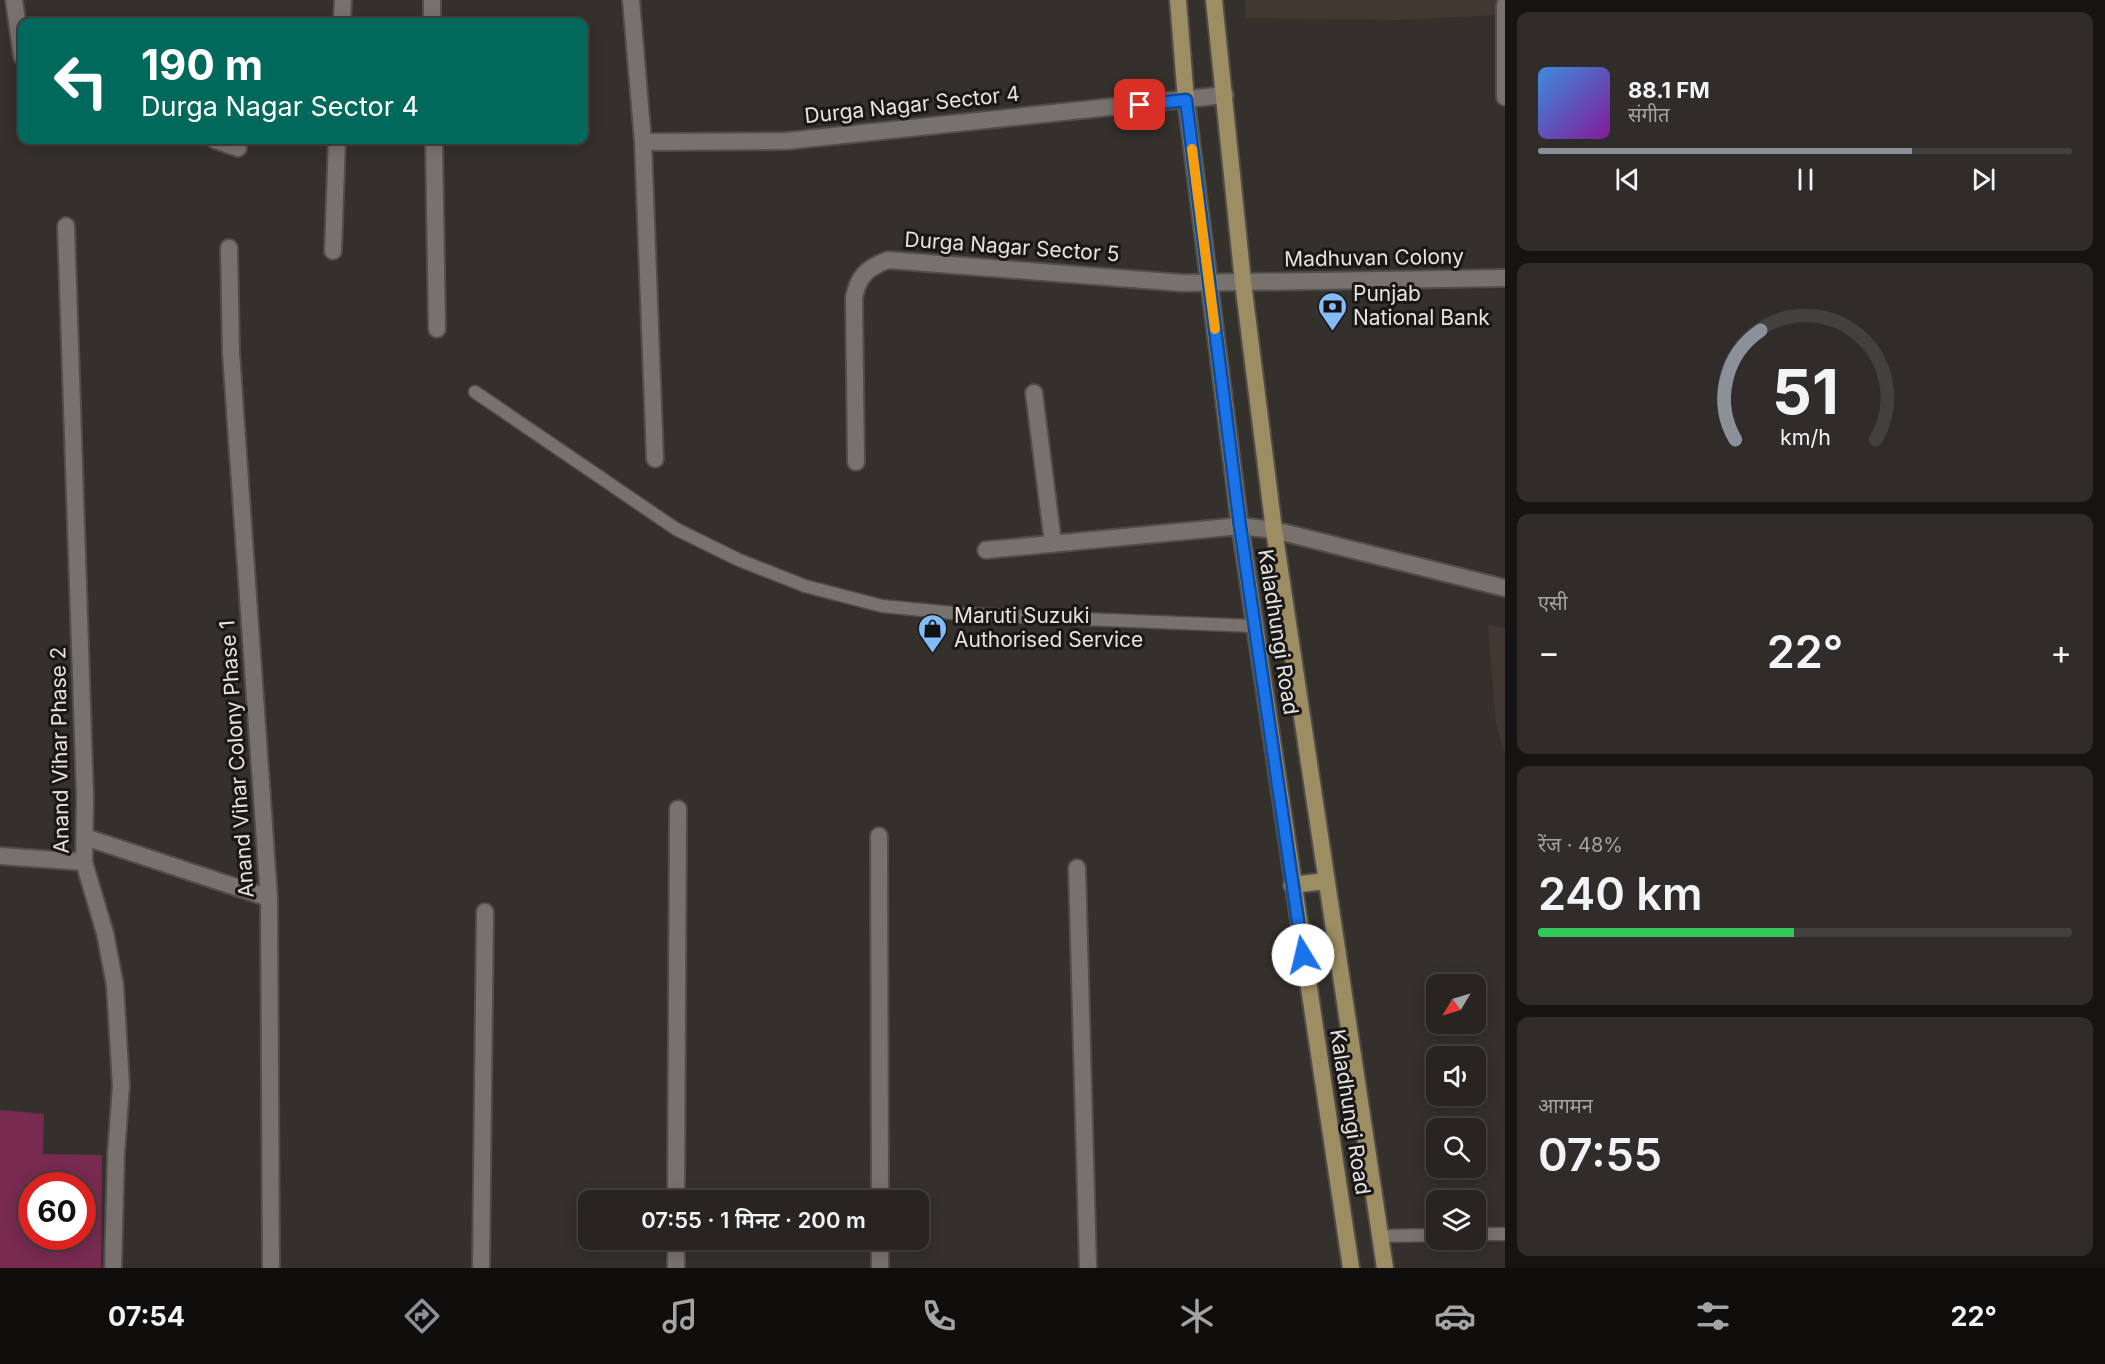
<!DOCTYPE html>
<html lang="hi">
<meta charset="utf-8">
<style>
:root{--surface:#272421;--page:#2f2c2a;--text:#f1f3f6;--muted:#a4a4a5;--line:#43413f;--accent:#8c9099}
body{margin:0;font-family:Inter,"Noto Sans Devanagari",sans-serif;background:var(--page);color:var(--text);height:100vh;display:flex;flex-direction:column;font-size:22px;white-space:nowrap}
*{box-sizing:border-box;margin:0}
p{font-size:20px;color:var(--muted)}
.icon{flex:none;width:33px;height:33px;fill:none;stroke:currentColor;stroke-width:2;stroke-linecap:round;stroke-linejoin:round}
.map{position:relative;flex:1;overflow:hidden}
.drawer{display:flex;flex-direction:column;gap:12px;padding:12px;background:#151412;width:600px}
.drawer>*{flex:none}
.banner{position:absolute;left:18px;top:18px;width:570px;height:126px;border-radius:12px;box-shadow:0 3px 15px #0003,0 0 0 2px var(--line);background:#00695c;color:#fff;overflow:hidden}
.needle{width:39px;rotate:232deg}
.controls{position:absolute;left:1426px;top:974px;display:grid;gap:12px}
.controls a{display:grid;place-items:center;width:60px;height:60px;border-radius:12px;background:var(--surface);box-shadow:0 3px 15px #0003,0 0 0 2px var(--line);font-size:30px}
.speed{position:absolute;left:18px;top:1172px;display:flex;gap:12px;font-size:30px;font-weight:700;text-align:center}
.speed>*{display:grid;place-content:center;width:78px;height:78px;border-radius:50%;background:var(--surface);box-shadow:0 3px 15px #0003,0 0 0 2px var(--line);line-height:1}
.speed .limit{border:9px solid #d22;background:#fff;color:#111}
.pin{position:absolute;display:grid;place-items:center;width:51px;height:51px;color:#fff;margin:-26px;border-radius:12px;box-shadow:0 3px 9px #0006}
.me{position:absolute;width:66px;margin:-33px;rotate:351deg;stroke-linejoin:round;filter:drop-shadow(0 0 4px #0008)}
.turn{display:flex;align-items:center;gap:21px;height:126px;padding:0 24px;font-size:27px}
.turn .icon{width:78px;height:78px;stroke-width:2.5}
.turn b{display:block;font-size:42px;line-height:51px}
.big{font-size:45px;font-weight:600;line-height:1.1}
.drawer .tile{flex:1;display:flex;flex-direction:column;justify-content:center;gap:9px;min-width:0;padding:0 21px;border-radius:12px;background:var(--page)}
.drawer .dial{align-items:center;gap:0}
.dial svg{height:156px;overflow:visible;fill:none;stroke:var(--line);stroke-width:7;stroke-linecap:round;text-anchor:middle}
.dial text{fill:var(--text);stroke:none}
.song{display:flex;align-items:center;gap:18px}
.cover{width:72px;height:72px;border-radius:9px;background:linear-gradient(135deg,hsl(210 70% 55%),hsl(290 70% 35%))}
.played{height:6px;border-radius:3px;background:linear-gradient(90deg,var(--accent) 70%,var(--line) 70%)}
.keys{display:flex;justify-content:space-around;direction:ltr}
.heat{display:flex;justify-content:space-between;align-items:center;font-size:33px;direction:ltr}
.charge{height:9px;border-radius:4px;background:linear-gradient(90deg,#34c759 48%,var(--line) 0)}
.trip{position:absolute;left:578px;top:1190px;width:351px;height:60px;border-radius:12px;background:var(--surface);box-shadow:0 3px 15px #0003,0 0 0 2px var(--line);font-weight:600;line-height:60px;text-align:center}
.dock{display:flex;height:96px;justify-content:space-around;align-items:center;background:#100e0d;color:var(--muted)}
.dock .icon{width:42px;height:42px}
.dock .selected{color:var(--accent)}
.dock b{font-size:27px;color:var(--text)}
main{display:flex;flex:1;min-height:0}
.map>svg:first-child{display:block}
.built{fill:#423831}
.green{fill:#782a51;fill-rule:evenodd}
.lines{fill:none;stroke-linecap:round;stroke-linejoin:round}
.service-casing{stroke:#504d4a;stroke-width:15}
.minor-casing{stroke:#504d4a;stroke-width:20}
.primary-casing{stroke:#504d4a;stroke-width:20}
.service{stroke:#78726e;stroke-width:12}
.minor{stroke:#78726e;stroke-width:16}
.primary{stroke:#9d8d63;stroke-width:16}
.route-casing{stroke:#114b97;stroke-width:15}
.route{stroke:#1a73e8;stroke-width:10}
.slow{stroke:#f59e0b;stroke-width:10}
.labels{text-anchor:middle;stroke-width:6;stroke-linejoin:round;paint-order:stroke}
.street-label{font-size:21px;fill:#e5e2e0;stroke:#1a1817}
.poi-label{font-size:21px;fill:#e5e2e0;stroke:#1a1817;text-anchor:start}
</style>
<main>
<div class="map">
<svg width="1505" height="1268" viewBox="0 0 1505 1268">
<rect width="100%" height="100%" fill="#34302c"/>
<path class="built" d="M1245,0H1498L1499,15L1398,20L1246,18Z
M1488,625L1505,628V755L1496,724Z"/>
<path class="green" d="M0,1110L44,1114L43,1154L102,1155L101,1268H0ZM32,1185H82V1236H32Z"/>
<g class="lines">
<defs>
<path id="service" d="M475,392L676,529L739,560L805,586L882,606L963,614L1254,626
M1476,1234H1505
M1380,1236L1437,1235"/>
<path id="minor" d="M14,0L22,56
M432,0V22
M631,0L643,142L655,459
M1505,5V97
M342,22L343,0
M215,140L238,148
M434,140L437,329
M643,142L786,141L1225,95
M66,226L85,796L84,862L105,933L115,985L121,1086L116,1154L113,1268
M229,248L231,353L269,898L271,1268
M333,251L337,140
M1034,393L1053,543
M856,462L854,298C858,276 867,268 888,260L1183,283L1505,278
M986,550L1240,526L1274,530L1505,588
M879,836L880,1200
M85,837L269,898
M0,856L84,862
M1077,868L1088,1268
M676,1200L678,809
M880,1239V1268
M481,1268L485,912
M676,1268V1239"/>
<path id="primary" d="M1178,0L1186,100L1240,526L1351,1268
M1214,0L1243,282L1274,530L1385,1268
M1292,885L1326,881"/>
</defs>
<use href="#service" class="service-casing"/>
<use href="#minor" class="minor-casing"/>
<use href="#primary" class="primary-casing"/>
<use href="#service" class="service"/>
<use href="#minor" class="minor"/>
<use href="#primary" class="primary"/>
</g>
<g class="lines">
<defs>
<path id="route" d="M1140,105L1186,100L1240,526L1303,955"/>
</defs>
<use href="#route" class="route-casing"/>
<use href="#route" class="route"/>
<path class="slow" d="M1192,149L1215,329"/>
</g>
<defs>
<symbol id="bank-pin" viewBox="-11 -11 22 30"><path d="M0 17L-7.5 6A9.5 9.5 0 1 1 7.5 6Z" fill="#84bcfb" stroke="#1a1817"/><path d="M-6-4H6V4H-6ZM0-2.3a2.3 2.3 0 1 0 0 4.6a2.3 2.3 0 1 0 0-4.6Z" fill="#111"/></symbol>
<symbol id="shop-pin" viewBox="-11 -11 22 30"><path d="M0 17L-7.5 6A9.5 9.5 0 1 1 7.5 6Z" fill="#84bcfb" stroke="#1a1817"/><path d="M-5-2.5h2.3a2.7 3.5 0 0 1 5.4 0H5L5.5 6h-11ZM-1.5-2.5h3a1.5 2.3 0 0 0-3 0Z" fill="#111"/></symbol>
</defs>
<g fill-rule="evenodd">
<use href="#bank-pin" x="1316" y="290" width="33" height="45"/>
<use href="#shop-pin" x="916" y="612" width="33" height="45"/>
</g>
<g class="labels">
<g class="street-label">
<text transform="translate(912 105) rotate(-6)" y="7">Durga Nagar Sector 4</text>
<text transform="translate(1012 247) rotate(4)" y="7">Durga Nagar Sector 5</text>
<text transform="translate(1374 258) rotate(-1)" y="7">Madhuvan Colony</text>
<text transform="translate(1278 632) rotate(81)" y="7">Kaladhungi Road</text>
<text transform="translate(60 750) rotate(-91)" y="7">Anand Vihar Phase 2</text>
<text transform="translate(237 759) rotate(-94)" y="7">Anand Vihar Colony Phase 1</text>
<text transform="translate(1350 1112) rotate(81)" y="7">Kaladhungi Road</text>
</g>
<g class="poi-label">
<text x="1353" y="301">Punjab<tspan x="1353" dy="24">National Bank</tspan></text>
<text x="954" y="623">Maruti Suzuki<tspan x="954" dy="24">Authorised Service</tspan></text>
</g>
</g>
</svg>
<div class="controls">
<a><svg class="needle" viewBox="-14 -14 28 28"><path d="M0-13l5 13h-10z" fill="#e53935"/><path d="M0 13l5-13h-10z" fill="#a4a4a5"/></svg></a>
<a><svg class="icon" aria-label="sound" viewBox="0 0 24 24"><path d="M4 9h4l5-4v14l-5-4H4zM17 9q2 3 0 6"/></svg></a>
<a><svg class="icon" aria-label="search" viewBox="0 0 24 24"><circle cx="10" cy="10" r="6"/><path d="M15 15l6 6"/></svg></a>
<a><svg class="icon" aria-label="layers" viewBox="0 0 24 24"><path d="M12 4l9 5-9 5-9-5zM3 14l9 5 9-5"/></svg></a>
</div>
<div class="speed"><div class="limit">60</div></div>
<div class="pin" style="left:1140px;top:105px;background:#d93025"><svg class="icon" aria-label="arrive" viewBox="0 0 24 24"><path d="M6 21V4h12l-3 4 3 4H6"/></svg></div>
<svg class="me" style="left:1303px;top:955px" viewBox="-20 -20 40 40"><circle r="19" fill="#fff"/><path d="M0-13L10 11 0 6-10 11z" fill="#1a73e8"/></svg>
<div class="trip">07:55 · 1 मिनट · 200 m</div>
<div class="banner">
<div class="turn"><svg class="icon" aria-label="left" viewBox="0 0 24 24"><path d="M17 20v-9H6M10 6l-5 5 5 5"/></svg><div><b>190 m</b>Durga Nagar Sector 4</div></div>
</div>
</div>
<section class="drawer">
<div class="tile">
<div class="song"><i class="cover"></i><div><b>88.1 FM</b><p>संगीत</p></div></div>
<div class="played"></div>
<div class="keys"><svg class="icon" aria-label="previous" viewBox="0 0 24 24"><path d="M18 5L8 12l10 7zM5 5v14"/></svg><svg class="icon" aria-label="pause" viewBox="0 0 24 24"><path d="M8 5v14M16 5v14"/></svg><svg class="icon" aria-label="next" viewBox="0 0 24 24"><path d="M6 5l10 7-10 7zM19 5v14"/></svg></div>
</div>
<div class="tile dial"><svg viewBox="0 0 100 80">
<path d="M14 69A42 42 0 1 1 86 69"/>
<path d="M14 69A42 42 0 0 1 27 13" stroke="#8c9099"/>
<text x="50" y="56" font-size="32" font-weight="700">51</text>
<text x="50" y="72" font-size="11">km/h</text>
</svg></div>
<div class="tile"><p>एसी</p>
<div class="heat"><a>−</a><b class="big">22°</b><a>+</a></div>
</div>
<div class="tile"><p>रेंज · 48%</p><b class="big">240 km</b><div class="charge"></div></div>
<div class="tile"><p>आगमन</p><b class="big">07:55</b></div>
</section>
</main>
<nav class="dock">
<b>07:54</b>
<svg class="icon selected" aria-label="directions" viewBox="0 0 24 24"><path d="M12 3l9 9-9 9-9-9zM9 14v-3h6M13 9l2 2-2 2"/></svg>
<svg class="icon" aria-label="music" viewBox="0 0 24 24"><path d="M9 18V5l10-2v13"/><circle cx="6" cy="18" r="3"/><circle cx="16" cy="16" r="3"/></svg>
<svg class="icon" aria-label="phone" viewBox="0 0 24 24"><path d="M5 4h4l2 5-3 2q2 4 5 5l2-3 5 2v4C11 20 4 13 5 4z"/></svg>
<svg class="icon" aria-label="climate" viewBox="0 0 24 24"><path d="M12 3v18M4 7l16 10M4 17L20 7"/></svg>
<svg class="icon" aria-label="car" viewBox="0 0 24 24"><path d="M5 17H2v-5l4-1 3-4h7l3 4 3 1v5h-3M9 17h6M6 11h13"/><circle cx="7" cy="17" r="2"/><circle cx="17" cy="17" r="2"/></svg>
<svg class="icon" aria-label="filters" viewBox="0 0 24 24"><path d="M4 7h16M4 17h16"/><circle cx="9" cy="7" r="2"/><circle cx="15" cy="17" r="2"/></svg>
<b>22°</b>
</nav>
